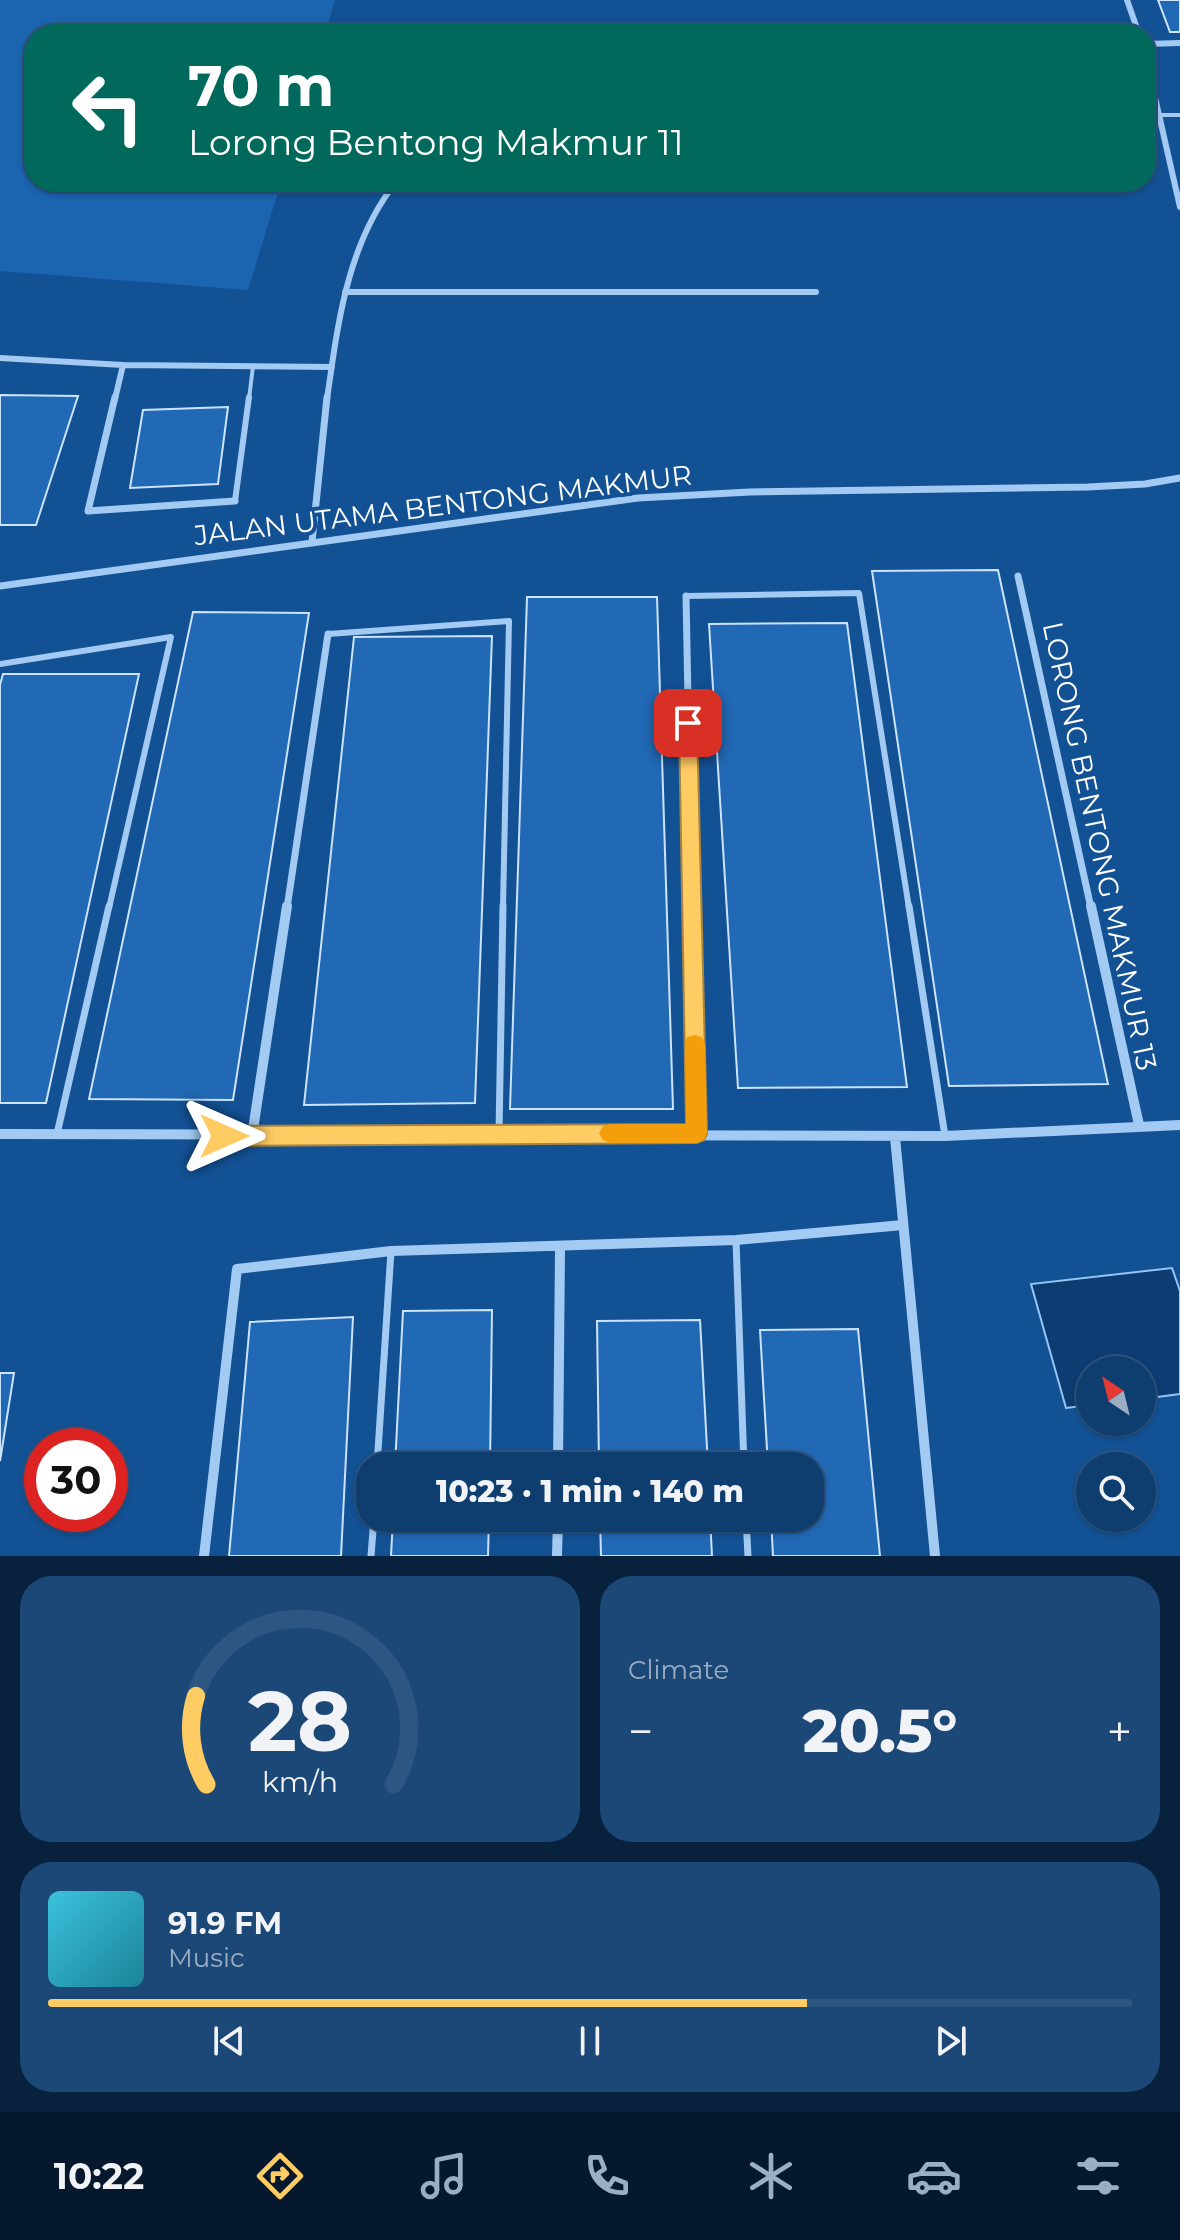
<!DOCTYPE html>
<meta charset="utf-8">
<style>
:root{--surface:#0e3d70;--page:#1c4878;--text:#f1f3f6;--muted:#9baec3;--line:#2e5683;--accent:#ffcc64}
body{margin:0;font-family:Montserrat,sans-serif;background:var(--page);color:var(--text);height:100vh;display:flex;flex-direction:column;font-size:30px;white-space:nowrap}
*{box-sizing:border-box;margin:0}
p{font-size:26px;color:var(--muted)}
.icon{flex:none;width:44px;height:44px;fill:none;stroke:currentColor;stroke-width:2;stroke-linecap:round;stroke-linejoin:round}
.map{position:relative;height:1556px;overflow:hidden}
.details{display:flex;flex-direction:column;gap:20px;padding:20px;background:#08223e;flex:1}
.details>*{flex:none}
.hud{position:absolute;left:24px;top:24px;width:1132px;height:168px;border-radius:32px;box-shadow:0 2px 6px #0004,0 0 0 2px var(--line);background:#00695c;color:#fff;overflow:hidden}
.needle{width:52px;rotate:325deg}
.controls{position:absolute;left:1076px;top:1356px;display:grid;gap:16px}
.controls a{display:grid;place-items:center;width:80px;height:80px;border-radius:50%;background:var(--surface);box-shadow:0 2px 6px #0004,0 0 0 2px var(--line);font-size:40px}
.speed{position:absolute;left:24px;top:1428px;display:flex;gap:16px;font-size:40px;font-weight:700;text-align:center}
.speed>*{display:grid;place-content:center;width:104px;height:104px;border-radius:50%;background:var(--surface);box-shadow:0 2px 6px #0004,0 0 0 2px var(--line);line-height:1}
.speed .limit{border:12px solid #d22;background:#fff;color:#111}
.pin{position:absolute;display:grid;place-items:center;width:68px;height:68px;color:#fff;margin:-34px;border-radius:16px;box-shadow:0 4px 12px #0006}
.me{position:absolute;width:88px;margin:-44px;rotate:90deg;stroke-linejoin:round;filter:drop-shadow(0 0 6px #0008)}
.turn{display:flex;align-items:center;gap:28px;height:168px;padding:0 32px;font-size:36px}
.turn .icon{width:104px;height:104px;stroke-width:2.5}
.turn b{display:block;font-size:56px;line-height:68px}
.big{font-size:60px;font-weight:800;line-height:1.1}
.details .tile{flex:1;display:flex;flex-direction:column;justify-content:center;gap:12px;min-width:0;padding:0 28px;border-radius:32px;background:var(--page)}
.details .dial{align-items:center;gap:0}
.dial svg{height:208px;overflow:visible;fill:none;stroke:var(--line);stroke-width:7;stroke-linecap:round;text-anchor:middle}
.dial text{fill:var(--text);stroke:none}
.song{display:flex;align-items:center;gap:24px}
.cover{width:96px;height:96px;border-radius:12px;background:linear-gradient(135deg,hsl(190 70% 55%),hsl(190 70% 35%))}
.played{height:8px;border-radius:4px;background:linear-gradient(90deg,var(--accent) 70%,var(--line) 70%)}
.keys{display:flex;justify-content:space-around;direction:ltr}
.heat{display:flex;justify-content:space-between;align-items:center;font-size:44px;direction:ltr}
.details .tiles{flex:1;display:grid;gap:20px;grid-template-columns:1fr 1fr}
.tile:last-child{grid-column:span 2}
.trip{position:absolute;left:356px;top:1452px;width:468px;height:80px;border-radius:32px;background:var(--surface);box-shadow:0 2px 6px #0004,0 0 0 2px var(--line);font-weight:800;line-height:80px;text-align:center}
.menu{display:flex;height:128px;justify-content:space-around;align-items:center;background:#06182d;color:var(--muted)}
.menu .icon{width:56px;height:56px}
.menu .on{color:var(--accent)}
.menu b{font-size:36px;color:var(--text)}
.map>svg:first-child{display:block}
.green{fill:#1b64af}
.water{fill:#0c3c71;stroke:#95c6f5;stroke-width:2}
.building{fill:#2169b4;stroke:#cbe3fd;stroke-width:2}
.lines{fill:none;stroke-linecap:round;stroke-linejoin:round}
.lane-far2{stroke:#a3caf2;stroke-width:4}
.lane-far1{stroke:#a3caf2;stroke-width:6}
.lane{stroke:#a3caf2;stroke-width:7}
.street-far2{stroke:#a3caf2;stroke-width:6}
.street-far1{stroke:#a3caf2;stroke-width:7}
.street{stroke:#a3caf2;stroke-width:10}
.route{fill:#ffcc64;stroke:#a68541;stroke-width:2}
.slow{fill:#f59e0b}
.labels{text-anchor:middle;stroke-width:8;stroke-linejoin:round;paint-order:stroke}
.street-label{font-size:28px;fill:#fff;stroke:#135195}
</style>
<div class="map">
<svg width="1180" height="1556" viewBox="0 0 1180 1556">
<rect width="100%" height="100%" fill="#135195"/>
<path class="green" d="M0,0H335L325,34H34V182H281L248,290L0,271Z"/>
<path class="water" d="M1172,1268L1180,1291V1394L1142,1399V1370H1090V1405L1066,1408L1031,1284Z"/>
<path class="building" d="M1158,0H1180V32H1170Z
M0,395L78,396L36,525H0Z
M228,407L218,484L130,488L143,410Z
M998,570L1108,1084L949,1086L872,571Z
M527,597H657L673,1109H510Z
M193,612L309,613L233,1100L89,1099Z
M847,623L907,1087L738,1088L709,624Z
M492,636L475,1103L304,1105L354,637Z
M3,674H139L46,1103H0V685Z
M492,1310L490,1466H395L403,1311Z
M353,1317L341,1556H229L250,1322Z
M700,1320L708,1466H599L597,1321Z
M858,1329L880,1556H773L771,1518H810V1466H768L760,1330Z
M0,1373H14L0,1461Z
M393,1518H489L488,1556H391Z
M600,1518H710L712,1556H601Z"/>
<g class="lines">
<path class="lane-far2" d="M1159,115H1180
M249,399L253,366"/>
<path class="lane-far1" d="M235,501L249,397
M686,596L859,593L909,908
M328,634L509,621L503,908
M0,664L171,637L109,908"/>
<path class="lane" d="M909,906L945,1136
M499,1133L503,906
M57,1134L109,906
M736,1240L744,1466
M377,1466L391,1251
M746,1518L748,1556
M371,1556L374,1518"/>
<path class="street-far2" d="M1127,0L1139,34
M1146,44L1180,43
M1146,58L1180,207
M345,292H816
M0,358L123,365L332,367
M115,399L123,365
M327,399C338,323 347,244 396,182"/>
<path class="street-far1" d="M115,397L88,511L235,501
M312,542L327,397
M1018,576L1091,908
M0,586L638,498L750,492L1088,487L1145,484L1180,478
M686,596L692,908
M287,908L328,634"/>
<path class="street" d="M692,906L697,1134
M1091,906L1139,1125
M0,1134L945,1136L1180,1125
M252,1136L287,906
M895,1137L935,1556
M558,1466L560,1248
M204,1556L237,1269L391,1251L736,1240L903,1225
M557,1556L558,1518"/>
</g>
<path class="route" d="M688,716L697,723L707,1134L704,1140L697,1143L224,1146L217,1143L214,1136L217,1129L224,1126L686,1124L679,723Z"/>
<path class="slow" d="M695,1035L702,1037L705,1044L707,1134L704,1140L697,1143H610L603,1140L599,1133L603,1126L610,1124H686L685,1044L687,1037Z"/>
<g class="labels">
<g class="street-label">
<text transform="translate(443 505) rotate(-7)" y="10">JALAN UTAMA BENTONG MAKMUR</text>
<text transform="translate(1100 846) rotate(78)" y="10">LORONG BENTONG MAKMUR 13</text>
</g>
</g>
</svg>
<div class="controls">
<a><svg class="needle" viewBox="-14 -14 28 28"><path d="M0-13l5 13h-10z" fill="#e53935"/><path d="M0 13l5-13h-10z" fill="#9baec3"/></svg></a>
<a><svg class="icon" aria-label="search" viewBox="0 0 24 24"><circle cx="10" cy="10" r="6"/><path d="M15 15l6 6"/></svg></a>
</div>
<div class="speed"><div class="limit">30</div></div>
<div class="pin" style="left:688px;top:723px;background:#d93025"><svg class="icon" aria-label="arrive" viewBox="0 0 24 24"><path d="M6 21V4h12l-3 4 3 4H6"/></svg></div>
<svg class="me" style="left:224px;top:1136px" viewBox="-20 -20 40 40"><path d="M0-17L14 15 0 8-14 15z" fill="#ffcc64" stroke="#fff" stroke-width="4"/></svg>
<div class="trip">10:23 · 1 min · 140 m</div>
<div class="hud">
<div class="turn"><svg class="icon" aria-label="left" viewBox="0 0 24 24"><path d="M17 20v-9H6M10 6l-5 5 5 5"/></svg><div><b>70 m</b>Lorong Bentong Makmur 11</div></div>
</div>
</div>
<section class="details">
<div class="tiles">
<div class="tile dial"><svg viewBox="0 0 100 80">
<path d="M14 69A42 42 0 1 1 86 69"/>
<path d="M14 69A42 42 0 0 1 10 35" stroke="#ffcc64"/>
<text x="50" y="56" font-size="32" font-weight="700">28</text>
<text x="50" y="72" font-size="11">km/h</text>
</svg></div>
<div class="tile"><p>Climate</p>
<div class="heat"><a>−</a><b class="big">20.5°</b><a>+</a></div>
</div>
<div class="tile">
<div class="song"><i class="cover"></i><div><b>91.9 FM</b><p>Music</p></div></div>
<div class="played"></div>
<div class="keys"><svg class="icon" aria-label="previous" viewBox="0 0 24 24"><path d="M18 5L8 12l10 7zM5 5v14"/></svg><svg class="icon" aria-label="pause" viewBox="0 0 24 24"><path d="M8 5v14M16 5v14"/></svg><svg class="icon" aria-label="next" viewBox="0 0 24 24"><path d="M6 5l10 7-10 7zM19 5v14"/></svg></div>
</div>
</div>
</section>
<nav class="menu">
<b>10:22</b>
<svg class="icon on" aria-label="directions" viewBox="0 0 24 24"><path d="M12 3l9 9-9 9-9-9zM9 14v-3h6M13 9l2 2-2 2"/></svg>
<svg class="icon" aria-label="music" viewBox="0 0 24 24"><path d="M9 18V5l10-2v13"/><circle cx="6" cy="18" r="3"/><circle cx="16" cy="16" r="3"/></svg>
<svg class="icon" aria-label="phone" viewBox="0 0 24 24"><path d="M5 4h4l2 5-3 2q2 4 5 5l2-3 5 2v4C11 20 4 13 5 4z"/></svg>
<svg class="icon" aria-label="climate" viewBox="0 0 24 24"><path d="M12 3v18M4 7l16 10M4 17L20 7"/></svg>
<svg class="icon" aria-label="car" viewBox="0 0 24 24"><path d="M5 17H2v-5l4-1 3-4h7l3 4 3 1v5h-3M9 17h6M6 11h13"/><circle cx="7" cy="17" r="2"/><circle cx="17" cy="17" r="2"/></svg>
<svg class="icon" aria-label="filters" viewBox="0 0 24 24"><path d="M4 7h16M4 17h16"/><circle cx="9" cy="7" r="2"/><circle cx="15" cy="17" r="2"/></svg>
</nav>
